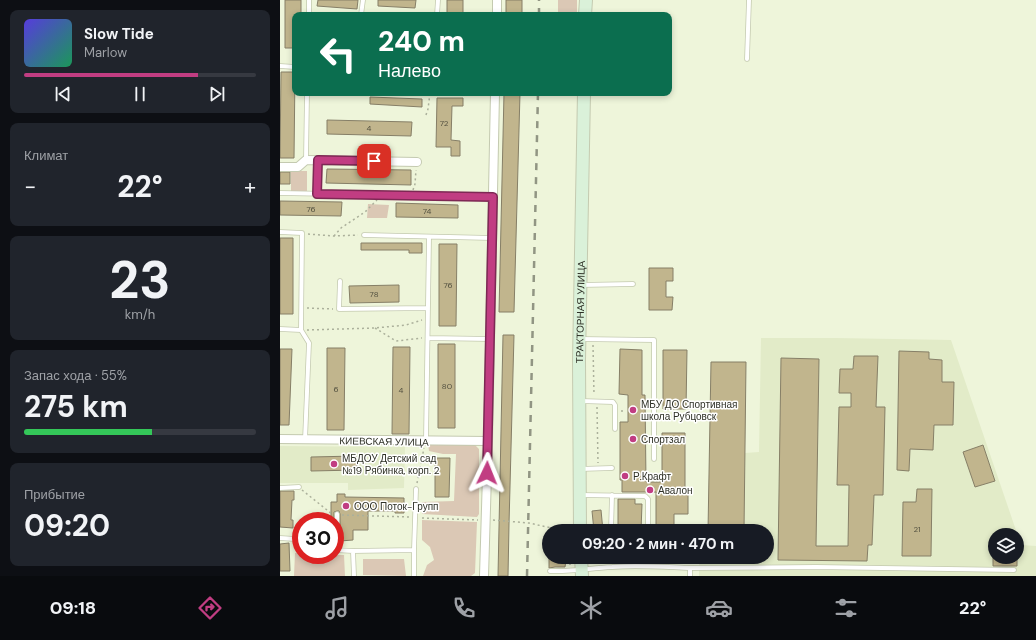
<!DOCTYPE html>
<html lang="ru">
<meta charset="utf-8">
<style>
:root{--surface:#171b24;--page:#20242c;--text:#f1f3f6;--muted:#9ea1a6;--line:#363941;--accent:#c13d82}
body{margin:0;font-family:"DM Sans",sans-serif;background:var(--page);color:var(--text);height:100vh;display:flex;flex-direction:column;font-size:15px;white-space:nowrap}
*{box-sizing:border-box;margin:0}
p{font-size:13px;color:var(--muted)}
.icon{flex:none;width:22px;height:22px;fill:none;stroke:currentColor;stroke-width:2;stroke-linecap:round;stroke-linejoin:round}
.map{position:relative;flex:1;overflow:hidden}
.drawer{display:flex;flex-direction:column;gap:10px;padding:10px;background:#0d0f14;width:280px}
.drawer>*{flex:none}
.guide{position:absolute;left:12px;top:12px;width:380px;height:84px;border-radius:8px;box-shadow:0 2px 6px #0003;background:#0b6e4f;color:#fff;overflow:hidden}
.tools{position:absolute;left:708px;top:528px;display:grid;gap:8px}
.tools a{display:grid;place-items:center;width:36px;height:36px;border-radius:50%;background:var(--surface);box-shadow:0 2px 6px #0003;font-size:20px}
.speed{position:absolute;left:12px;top:512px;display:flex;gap:8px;font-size:20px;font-weight:700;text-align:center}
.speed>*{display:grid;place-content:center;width:52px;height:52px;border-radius:50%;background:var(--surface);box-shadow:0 2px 6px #0003;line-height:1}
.speed .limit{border:6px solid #d22;background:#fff;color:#111}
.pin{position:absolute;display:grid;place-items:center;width:34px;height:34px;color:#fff;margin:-17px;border-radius:8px;box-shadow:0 2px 6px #0006}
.me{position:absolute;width:44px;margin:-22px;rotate:2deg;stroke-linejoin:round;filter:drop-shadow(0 0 3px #0008)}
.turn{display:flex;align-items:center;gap:14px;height:84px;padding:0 20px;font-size:18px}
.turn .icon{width:52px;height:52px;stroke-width:2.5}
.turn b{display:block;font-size:28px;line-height:34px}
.big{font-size:30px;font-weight:700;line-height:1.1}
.drawer .card{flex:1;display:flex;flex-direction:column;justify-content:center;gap:6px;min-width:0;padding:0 14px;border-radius:8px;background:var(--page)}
.drawer .dial{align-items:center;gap:0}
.dial b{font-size:52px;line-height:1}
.song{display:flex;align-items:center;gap:12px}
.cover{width:48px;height:48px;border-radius:6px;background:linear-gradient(135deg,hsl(250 70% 55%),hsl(150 70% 35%))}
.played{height:4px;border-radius:2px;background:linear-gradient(90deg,var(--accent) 75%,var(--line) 75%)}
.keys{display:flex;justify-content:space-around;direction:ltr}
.heat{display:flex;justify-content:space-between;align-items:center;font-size:22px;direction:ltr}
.charge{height:6px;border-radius:3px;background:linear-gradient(90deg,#34c759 55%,var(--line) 0)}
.trip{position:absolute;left:262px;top:524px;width:232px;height:40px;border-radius:20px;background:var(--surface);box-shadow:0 2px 6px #0003;font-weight:700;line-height:40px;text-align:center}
.dock{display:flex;height:64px;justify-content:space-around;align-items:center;background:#090b0e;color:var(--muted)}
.dock .icon{width:28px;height:28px}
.dock .active{color:var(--accent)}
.dock b{font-size:18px;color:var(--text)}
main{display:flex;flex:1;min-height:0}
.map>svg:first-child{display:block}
.built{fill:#e2ebc8;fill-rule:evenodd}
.green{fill:#dbc8b5}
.building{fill:#c1b58d;stroke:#867f67}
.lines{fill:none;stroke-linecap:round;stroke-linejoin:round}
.lane-casing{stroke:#c4cab0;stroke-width:5.5}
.street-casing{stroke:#c4cab0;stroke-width:10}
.secondary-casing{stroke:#c4cab0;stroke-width:14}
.path{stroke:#abb09b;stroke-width:1.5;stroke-dasharray:2 3;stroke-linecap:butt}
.lane{stroke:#fff;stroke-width:4}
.street{stroke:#fff;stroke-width:8}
.secondary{stroke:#daf1d9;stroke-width:12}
.rail{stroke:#919583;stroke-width:2.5;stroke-dasharray:7 7;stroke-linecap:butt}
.route-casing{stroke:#7d2854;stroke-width:10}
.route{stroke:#c13d82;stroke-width:7}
.poi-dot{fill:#c13d82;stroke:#fff;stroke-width:1.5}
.labels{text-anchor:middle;stroke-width:3;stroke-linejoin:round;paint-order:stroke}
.number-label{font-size:8px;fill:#535140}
.street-label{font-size:10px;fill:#2e3026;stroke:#fff}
.poi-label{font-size:10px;fill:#2e3026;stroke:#fff;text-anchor:start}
</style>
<main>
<section class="drawer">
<div class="card">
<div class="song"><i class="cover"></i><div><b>Slow Tide</b><p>Marlow</p></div></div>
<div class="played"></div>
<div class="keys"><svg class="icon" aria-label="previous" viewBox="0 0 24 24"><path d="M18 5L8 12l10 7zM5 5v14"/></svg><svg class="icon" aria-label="pause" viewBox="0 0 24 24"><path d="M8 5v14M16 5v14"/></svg><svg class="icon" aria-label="next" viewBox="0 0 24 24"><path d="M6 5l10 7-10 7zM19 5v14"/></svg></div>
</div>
<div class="card"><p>Климат</p>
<div class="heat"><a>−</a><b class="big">22°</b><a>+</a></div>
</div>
<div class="card dial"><b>23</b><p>km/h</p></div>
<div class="card"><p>Запас хода · 55%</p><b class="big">275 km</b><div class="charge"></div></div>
<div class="card"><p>Прибытие</p><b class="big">09:20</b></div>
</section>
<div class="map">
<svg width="756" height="576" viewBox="0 0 756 576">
<rect width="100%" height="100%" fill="#eef5da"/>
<path class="built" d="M481,338H556L671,340L741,545L756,546V576H419V563L463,561V557H487V531H463L465,453L479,452ZM715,535H737V557H715Z
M0,446L125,447L124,488L68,490V483H0Z"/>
<path class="green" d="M278,0H297V15H278Z
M11,171H27V191H11Z
M88,204L109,205L107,218H87Z
M148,444H194L199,449V514L197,517L142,514V502L174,501L176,454H163L149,451Z
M142,520L197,522L195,573L191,576H143L147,565L154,560L150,547L142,540Z
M15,553H21V555H64L65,576H14Z
M83,559H124L126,576L83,575Z"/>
<path class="building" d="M5,0H21V15H15V48H5Z
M38,0H78L77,9L37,6Z
M98,0H136L135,8L98,6Z
M167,0H183V15H167Z
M226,0H242V15H226Z
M1,72H15L14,158H0Z
M224,93H240L234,312H219Z
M90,97L142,99V107L90,104Z
M157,98H183V106H172L171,140L180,141V156H171V147H156Z
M47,120L132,122L131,136L47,134Z
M47,169L131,170V185L46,183Z
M0,172H10V184H0Z
M0,201L62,202L61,216L0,215Z
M116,203L178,205V218L116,217Z
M0,238H13V314H0Z
M81,243H142V253H129V250H81Z
M159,244H177L176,326H159Z
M369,268H393V281H386V297H393L392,310H369Z
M119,285V302L70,303L69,286Z
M223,335H234L229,524L228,576H218Z
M158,344H175V428H158Z
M113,347H130L129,434H112Z
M47,348H65L64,430H47Z
M0,349H12L9,425H0Z
M340,349L362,350V395H365L366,482H382V433H405V491H408V514H394V531H376V492H342V480H340V422H348V395L339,394Z
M383,350H407L406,409H383Z
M619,351L649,352V359L662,360V382H674L673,425H654L653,450L630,449L629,471L617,470Z
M574,356H598L596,407H605L603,495H594L592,545H588L587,561L498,560L501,358L539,359L536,546H568L569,485H557L559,407H571V393H559L560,369H573Z
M431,362H466L464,531H428Z
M703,445L715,481L695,487L683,452Z
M76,456L77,470L31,471V457Z
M155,458H170L169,497H155Z
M637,489H652L651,556H622L623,502H636Z
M0,491H14V500H12L11,520H13V528L0,527Z
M57,494H65V497L124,498V513H115V511H88V530H73V540L60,541V514L59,511H57L54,512V521H51V502H57Z
M338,499H355V504H362L361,531H338Z
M321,510L323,531H314L312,511Z
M9,543L10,571H0V544Z
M713,557H737V566H713Z
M269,559L286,560L285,567H275L269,568Z"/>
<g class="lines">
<defs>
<path id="lane" d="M29,15V0
M81,15L83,0
M157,15L158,0
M467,59L469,0
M0,66L15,67
M26,160L27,93
M0,193L213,197
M37,194L38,161
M0,232L22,233L21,330L29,343L25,440
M84,235L212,238
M60,281L59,309L148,308
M301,285L353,284
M0,329L21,330
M148,338L210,339
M300,339L374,340V459
M301,401L333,402L335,405V429
M146,440L149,237
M300,469L332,468
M0,488L19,487
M300,495L365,496L368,499V524
M57,514V550
M331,531L332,495
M0,538L15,539L21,542
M55,550L73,551L134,550V576
M134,550L136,489
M73,551L74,576
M410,568L536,567L734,570
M270,571C291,572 311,568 332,567C358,565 384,567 410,568V576"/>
<path id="street" d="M217,15V0
M0,167H18L26,160L137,162
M0,439L208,441
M204,576L208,441L215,93"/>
<g id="secondary">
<path d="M305,15L306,0"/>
<path id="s1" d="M300,531L299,360L304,93"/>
<path d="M301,557L302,576"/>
</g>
</defs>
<use href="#lane" class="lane-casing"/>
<use href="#street" class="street-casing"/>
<use href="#secondary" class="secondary-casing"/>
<path class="path" d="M146,115L148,109L150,93
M133,190L135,184L136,170
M28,234L54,236L78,235
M54,236L61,228L85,212L97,200
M27,308L53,309
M95,328L116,341L142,338
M27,330L95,328L126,325L142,320
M313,345L314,395
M317,407L318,463
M341,411H346
M137,483L144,448
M22,490L52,514
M62,515L130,517
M142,518L198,520
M213,520L249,523L276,529L291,531
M290,565V557"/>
<use href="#lane" class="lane"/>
<use href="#street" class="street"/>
<use href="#secondary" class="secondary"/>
<path class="rail" d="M259,15V0
M247,576L258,93"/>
</g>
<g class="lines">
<defs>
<path id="route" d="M94,161L38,160L37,194L213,197L207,473"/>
</defs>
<use href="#route" class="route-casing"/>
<use href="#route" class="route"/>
</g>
<g class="poi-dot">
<circle cx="353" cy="410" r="4"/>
<circle cx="353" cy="439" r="4"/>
<circle cx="54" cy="464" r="4"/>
<circle cx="345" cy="476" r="4"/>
<circle cx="370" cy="490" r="4"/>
<circle cx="66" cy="506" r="4"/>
</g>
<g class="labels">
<g class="number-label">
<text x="164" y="126">72</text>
<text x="89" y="131">4</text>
<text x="31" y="212">76</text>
<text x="147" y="214">74</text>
<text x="168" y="288">76</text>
<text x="94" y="297">78</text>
<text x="167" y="389">80</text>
<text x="56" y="392">6</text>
<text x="121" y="393">4</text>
<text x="637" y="532">21</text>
</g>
<g class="street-label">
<text dy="4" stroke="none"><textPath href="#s1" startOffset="219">ТРАКТОРНАЯ УЛИЦА</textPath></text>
<text transform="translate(104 441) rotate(1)" y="4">КИЕВСКАЯ УЛИЦА</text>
</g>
<g class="poi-label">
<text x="361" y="408">МБУ ДО Спортивная<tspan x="361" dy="12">школа Рубцовск</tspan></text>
<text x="361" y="443">Спортзал</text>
<text x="62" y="462">МБДОУ Детский сад<tspan x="62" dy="12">№19 Рябинка, корп. 2</tspan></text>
<text x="353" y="480">Р.Крафт</text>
<text x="378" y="494">Авалон</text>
<text x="74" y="510">ООО Поток-Групп</text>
</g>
</g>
</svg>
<div class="tools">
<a><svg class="icon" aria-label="layers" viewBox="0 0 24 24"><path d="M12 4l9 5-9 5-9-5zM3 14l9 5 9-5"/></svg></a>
</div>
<div class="speed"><div class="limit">30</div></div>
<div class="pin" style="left:94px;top:161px;background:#d93025"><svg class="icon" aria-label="arrive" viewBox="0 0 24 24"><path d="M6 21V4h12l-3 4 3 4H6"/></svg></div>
<svg class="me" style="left:207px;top:473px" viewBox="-20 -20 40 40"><path d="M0-17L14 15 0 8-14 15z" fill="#c13d82" stroke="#fff" stroke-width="4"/></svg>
<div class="trip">09:20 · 2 мин · 470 m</div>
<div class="guide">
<div class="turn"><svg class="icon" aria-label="left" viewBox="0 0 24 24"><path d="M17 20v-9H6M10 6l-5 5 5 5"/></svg><div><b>240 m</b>Налево</div></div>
</div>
</div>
</main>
<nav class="dock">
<b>09:18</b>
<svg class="icon active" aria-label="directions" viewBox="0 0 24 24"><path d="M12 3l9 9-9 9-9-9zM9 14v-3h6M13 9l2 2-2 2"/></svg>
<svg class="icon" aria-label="music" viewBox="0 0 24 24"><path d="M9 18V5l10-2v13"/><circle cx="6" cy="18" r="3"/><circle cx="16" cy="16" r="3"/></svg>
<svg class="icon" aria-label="phone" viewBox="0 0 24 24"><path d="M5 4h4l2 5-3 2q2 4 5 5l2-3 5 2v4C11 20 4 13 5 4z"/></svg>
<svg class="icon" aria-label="climate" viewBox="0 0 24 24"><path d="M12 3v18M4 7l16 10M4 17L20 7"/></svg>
<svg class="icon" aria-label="car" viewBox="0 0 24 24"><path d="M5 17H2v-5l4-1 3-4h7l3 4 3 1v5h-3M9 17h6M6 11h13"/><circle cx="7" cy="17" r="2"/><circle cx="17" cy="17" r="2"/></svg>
<svg class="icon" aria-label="filters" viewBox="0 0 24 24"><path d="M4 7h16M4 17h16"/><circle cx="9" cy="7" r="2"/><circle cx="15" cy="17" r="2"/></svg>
<b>22°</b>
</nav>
